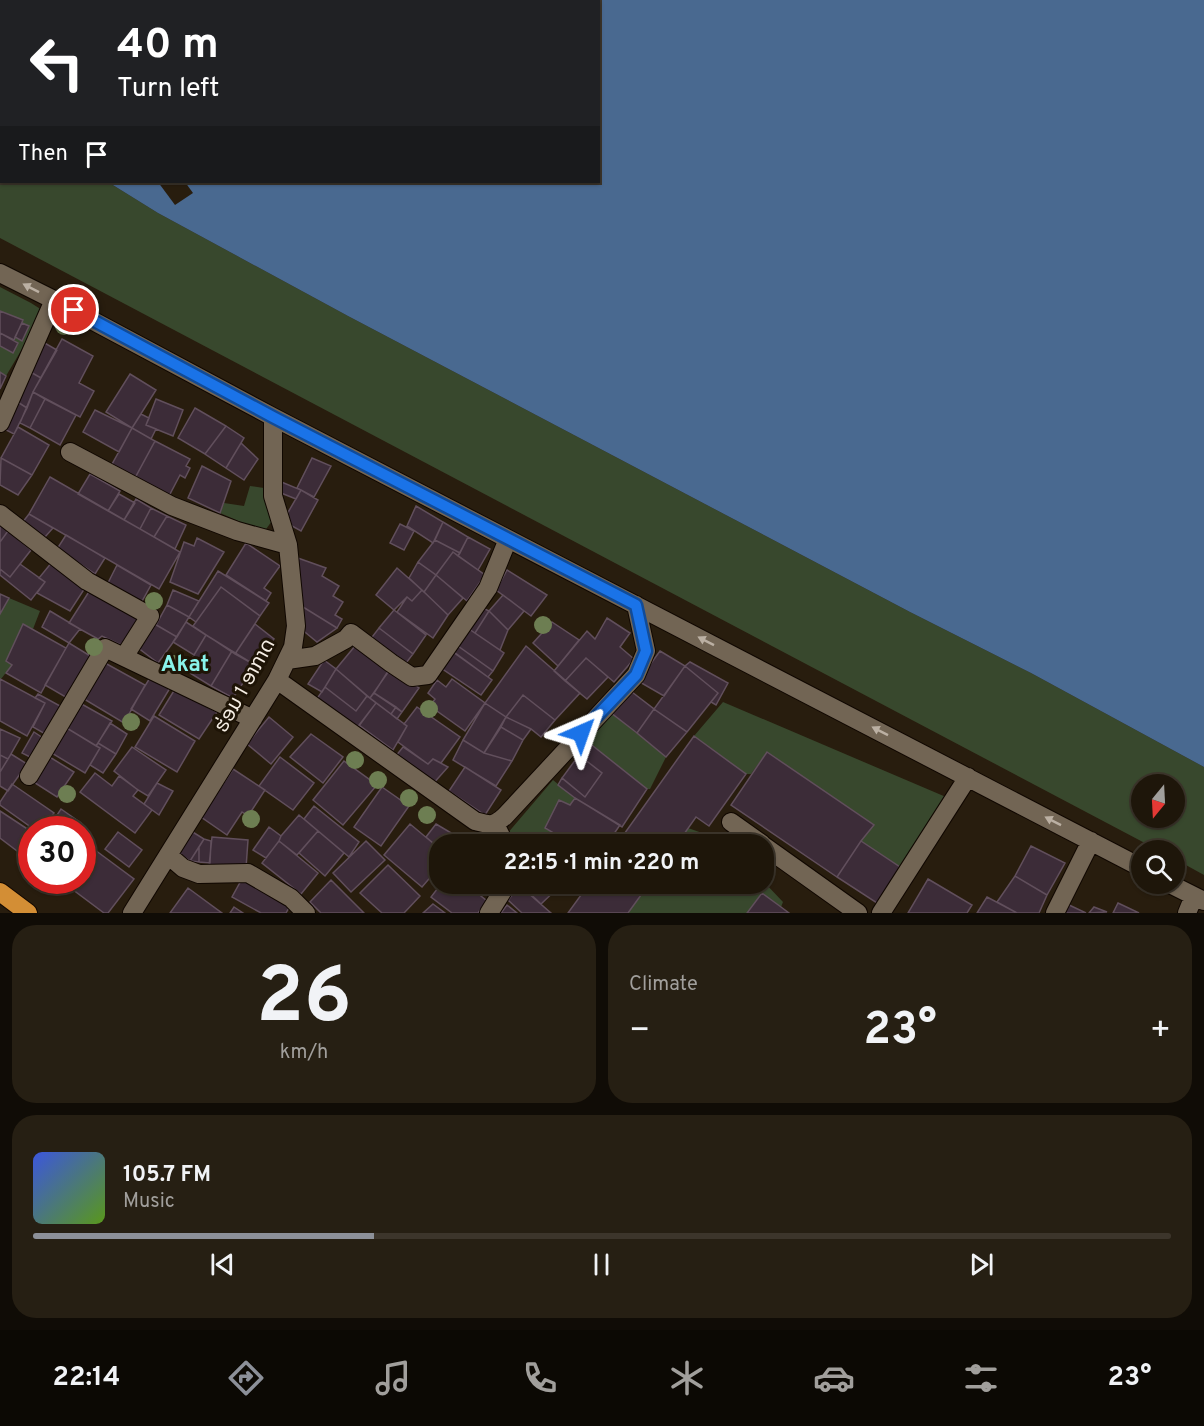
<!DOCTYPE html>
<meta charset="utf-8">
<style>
:root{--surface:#1e160a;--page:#261f13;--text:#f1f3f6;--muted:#a19f9c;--line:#3c352b;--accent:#8c9099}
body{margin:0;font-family:Overpass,"Noto Sans Lao",sans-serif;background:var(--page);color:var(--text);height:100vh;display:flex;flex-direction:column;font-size:22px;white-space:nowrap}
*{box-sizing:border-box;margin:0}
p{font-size:20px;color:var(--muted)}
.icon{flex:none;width:33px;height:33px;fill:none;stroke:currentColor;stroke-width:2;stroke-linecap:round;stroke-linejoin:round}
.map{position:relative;height:913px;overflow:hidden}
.drawer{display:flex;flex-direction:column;gap:12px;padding:12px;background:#100c06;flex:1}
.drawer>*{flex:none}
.top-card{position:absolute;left:0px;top:0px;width:600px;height:183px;box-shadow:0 2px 4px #0004,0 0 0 2px var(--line);background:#202124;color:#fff;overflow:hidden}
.needle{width:39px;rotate:198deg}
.tools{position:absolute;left:1131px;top:774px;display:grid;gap:12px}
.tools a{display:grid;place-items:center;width:54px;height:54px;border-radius:50%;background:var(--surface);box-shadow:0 2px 4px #0004,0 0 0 2px var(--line);font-size:30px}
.speed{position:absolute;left:18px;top:816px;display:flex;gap:12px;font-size:30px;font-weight:700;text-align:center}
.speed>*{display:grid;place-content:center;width:78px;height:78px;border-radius:50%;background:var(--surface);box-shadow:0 2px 4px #0004,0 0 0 2px var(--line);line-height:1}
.speed .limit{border:9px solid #d22;background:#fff;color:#111}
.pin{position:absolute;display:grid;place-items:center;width:51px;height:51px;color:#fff;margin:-26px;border:3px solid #fff;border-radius:50%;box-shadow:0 2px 6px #0007}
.me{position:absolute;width:66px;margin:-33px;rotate:43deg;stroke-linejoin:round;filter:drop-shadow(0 0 4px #0008)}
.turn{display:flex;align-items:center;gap:21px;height:126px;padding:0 18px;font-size:27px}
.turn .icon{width:78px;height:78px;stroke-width:2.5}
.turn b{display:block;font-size:42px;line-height:51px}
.then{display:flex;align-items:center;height:57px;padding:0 18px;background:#0003;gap:12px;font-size:22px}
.big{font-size:45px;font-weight:700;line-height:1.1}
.drawer .widget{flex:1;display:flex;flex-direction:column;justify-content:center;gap:9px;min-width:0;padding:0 21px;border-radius:24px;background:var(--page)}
.drawer .dial{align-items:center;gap:0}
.dial b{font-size:78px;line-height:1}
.song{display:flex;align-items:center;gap:18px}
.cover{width:72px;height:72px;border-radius:9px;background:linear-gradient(135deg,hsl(230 70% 55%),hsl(90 70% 35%))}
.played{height:6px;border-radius:3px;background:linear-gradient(90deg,var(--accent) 30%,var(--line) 30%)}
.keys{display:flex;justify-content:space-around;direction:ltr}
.heat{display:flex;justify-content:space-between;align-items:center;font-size:33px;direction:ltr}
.drawer .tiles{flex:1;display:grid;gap:12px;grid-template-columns:1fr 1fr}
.widget:last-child{grid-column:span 2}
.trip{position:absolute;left:429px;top:834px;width:345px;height:60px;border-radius:24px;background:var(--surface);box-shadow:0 2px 4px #0004,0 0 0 2px var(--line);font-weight:700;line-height:60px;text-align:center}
.tab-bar{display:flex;height:96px;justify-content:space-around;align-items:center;background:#0c0904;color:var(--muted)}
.tab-bar .icon{width:42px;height:42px}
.tab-bar .on{color:var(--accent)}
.tab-bar b{font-size:27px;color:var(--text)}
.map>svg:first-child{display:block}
.green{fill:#38482d;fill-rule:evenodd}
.water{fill:#496990}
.pier{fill:#281d0e}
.building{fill:#3c2c38;stroke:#614f5c;stroke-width:1.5}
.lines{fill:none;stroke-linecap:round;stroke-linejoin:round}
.minor-casing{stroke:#100700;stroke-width:20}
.highway-casing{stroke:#100700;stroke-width:20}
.minor{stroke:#726554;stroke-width:18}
.highway{stroke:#d38e35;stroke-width:18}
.tree{fill:#6d7e52}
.oneway{fill:#bbb0a3}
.route-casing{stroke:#114b97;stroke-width:15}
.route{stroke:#1a73e8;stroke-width:10}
.labels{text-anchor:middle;stroke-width:6;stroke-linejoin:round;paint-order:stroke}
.street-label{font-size:20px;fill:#f6eee4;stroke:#1e1406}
.quarter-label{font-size:22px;font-weight:bold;fill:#89f3ea;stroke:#1e1406}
</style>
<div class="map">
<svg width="1204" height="913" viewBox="0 0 1204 913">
<rect width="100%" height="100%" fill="#281d0e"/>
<path class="green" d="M0,137L2,138V182H108L158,213L348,316L910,612L1031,673L1204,767V875L1175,859L1174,850H1158L0,238ZM1142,784H1174V818H1142Z
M0,287L31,303L42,310L35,327L6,376L0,372V346L13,352L18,343L14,340L23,321L0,311Z
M250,486L264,488L274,518L264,532L220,513L224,503L244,506Z
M9,598L40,611L33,629L23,624L6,661L12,665L1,679H0V614Z
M723,702L946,797L903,869L861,841L873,824L767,752L751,774H746L694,736Z
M610,712L666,757L650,789H647L588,742Z
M553,780L575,798L570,805L559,800L545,828L558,836L553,844H511L507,834Z
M688,828L719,839L726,844H677Z
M764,882L783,902L781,907L747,913H628L649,884H764Z"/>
<path class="water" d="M0,0H1204V767L1031,673L910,612L348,316L158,213L108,182H598V2H2L1,138L0,137Z"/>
<path class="pier" d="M158,182H185L193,193L175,205Z"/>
<path class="building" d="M0,311L23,320L14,340L0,333Z
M22,323L29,326L22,341L15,337Z
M0,333L18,343L13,353L0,346Z
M62,339L93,356L79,383L94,391L80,417L33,392Z
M41,341L57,350L41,378L27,370Z
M27,370L41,378L33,392L27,408L16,401Z
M0,372L6,376L0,389Z
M130,374L156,390L132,428L106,412Z
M33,392L45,399L30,428L20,423Z
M45,399L76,415L60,445L30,428Z
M156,399L183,410L173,436L146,425Z
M16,401L27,408L14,434L4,429Z
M195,408L226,426L205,454L178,438Z
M95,410L132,428L119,452L83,432Z
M141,414L149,418L146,425L156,429L151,439L132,428Z
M226,426L244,438L226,468L205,454Z
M18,427L49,445L32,475L1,458Z
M132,428L155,441L135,478L111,466Z
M155,441L190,459L186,466L190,468L185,478L180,475L169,496L135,478Z
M241,443L258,459L244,480L226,468Z
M1,458L32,475L18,495L0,485Z
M312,458L331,466L314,497L297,488Z
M202,466L231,481L220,513L188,498Z
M90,474L120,491L108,511L78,494Z
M50,477L180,552L159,589L29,514Z
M279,481L301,490L296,499L276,491Z
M301,490L318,500L301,531L283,521Z
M119,494L135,503L124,520L108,511Z
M136,499L151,508L140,529L124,520Z
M416,506L443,522L433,543L407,526Z
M151,508L167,516L154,537L140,529Z
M29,514L53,528L44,538L22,523Z
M167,516L186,525L175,549L154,537Z
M443,522L468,537L460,553L435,540Z
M400,524L414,531L404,550L390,543Z
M0,525L8,531L0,542Z
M8,531L31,550L10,577L0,569V542Z
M66,535L105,558L95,574L57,549Z
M468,537L490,549L478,570L458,556Z
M197,538L224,552L198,594L170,582L184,542L194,546Z
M435,540L460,553L458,556L453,552L436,575L418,562Z
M246,543L280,566L264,588L271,593L266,601L226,575Z
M453,552L485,575L467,601L436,575Z
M295,557L326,568L322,576L339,586L333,596L343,602L335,615L342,619L337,628L303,607Z
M52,562L85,588L70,611L37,593L45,582L39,578Z
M418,562L436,575L424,592L409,578Z
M20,564L45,582L31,600L0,575V569L10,577Z
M117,565L151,585L141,603L108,583Z
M397,568L422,590L412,601L407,597L394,610L376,595Z
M507,570L547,595L531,616L496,590Z
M218,571L269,603L260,616L221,587L196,622L189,617Z
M436,575L463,598L448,615L424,592Z
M221,587L260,616L235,654L193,626Z
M90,590L140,617L121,645L102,636L98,639L69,623Z
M173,590L199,601L189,617L167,605Z
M422,590L448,615L433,638L397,612L407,597L412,601Z
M0,594L9,598L0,614Z
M503,595L524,611L508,630L489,611Z
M167,605L189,617L177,637L156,625Z
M303,607L337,628L317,642L300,628Z
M481,607L489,611L475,633L466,627Z
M394,610L426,635L413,654L379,628Z
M50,611L80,629L69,643L42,627Z
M489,611L508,630L500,650L475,633Z
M607,618L630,633L620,647L634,659L614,682L586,658L565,681L554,671L587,631L595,639Z
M186,622L206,635L194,655L173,642Z
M552,622L579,640L558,666L533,643Z
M153,623L177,637L158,663L137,647Z
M23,624L66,648L41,693L6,673L12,665L6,661Z
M255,624L274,639L255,665L235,654Z
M466,627L504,653L493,671L458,646Z
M379,628L413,654L403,667L369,641Z
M206,635L232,651L211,686L185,670Z
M69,643L92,657L69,699L45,685Z
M355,646L389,671L370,698L336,669Z
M458,646L493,671L488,677L454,652Z
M526,646L580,693L555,720L523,695L506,717L485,703Z
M450,650L492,680L481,695L438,666Z
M232,651L255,665L233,698L211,686Z
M660,651L685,666L664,696L638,681Z
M586,658L608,677L587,699L565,681Z
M324,660L336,669L322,692L308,684Z
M690,662L728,683L716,705L711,702L718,693L685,666Z
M105,663L145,685L124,723L84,699Z
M685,666L718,693L687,732L654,709Z
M390,668L419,688L402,712L374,693Z
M336,669L367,696L356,711L325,687Z
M151,676L170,688L150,721L131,709Z
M0,679L45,703L27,736L0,721Z
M452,679L485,703L465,731L430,706L435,699L428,693L437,680L446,687Z
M325,687L356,711L367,696L376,703L356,730L316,700Z
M175,689L217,712L199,739L159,715Z
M628,689L654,709L637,733L610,712Z
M374,693L396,707L391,714L370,698Z
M38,694L62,707L47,735L33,727L45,703L35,698Z
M523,695L555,720L541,737L531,729L506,717Z
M78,702L112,721L96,746L65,727Z
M376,703L407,726L393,750L359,725Z
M485,703L506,717L484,753L463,740Z
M396,707L402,712L397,719L391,714Z
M417,707L460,737L441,763L433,759L428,764L398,742L407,726L404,724Z
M654,709L687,732L666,757L637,733Z
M154,716L195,741L177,772L135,747Z
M269,717L293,737L271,764L247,744Z
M506,717L531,729L523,740L501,727Z
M110,723L127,734L116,754L98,743Z
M65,727L100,748L85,773L50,752Z
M501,727L523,740L512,761L484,753Z
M0,729L20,738L8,759L0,755Z
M34,732L46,740L34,759L22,753Z
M311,734L343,757L323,783L290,757Z
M694,736L746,774L709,826L696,817L677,844H617Z
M463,740L484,753L512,761L496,786L453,760Z
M588,742L647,789L622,827L575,798L558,785L562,778L585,797L602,773L579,755Z
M98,743L116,754L103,773L90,765L100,748L96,746Z
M132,747L166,770L148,796L138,790L114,771Z
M403,747L428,764L433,759L448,767L432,785L395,757Z
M767,752L874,825L861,841L837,877L731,805Z
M11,754L27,764L8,791L0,786V772Z
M0,755L8,759L0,772Z
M579,755L602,773L585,797L562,778Z
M48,756L74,772L57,797L32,781Z
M280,757L314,783L293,810L259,786Z
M344,761L377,785L343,825L313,800Z
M465,767L501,790L485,815L449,791Z
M233,769L265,790L248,816L242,812L227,835L201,817Z
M95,773L112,786L119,776L138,790L133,796L152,810L135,833L80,792Z
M157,783L173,791L159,815L144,804Z
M12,784L54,813L42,830H35L0,805V802Z
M382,787L409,806L381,846L354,827Z
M575,798L620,825L607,844H572L545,828L559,800L570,805Z
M314,806L359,842L349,857L304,819Z
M61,809L81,823L77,830H47Z
M0,811L32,832V847L25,857L0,838Z
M299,815L318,831L297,855L279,841L281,836Z
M410,824L440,849V866L422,887L384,855Z
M436,824L458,837L454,844H440V849L426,837Z
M269,827L281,836L279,841L266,858L253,850Z
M191,831L204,839L190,861L177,852Z
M318,831L344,853L325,876L299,853Z
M118,832L142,850L129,867L105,849Z
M558,836L572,844H553Z
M212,837L248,840L246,868L209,866Z
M204,839L211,841L210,863L199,862V847Z
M279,841L318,873L301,894L262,863Z
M366,841L385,860L351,892L333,873Z
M861,841L903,869L880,905L837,877Z
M1031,846L1065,863L1047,895L1015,876Z
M199,847V862L190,861Z
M95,850L134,879L108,913H104L68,886L72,880H82V866Z
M388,865L420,896L404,913H382L360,893Z
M1015,876L1047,895L1039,913H1017L997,902Z
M243,877L291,904L286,913H261L232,897Z
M928,879L972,905L967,913H908Z
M331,880L364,913H321L310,902Z
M441,884H466L487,901L478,913H452L431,897Z
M520,884H562L541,904Z
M589,884H649L628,913H568Z
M520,886L551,913H522L508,900Z
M188,888L222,913H170Z
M762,893L781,907L789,913H747Z
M987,897L1017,913H977Z
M1118,903L1139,913H1113Z
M433,904L445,913H423Z
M1067,904L1086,913H1062Z
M507,905L517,913H501Z
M234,907L243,913H230Z
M1094,907L1107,912L1089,913Z"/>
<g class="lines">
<defs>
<path id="minor" d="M0,273L54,300L273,417L1142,868
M0,423L54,300
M70,452L172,506L237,531L288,545
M0,514L87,581L150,616L124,657
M287,660L315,656L346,639L351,633L391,663L412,677L428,675L488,588L508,539
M277,680L475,821C490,825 493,827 505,816L636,675L646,651L636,605
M29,776L105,648L253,719
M731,822L762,844
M495,824L505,844
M764,846L858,913
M168,855L183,868L199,874L248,873L291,898L306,913
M1170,884L1204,901
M132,913L277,680L293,647L296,626L288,545L273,496V417
M489,913L507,884
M881,913L968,777
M1055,913L1091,841
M1187,913L1194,896"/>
<path id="highway" d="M0,892L28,913"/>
</defs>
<use href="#minor" class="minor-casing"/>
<use href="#highway" class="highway-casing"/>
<use href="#minor" class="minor"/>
<use href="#highway" class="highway"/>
</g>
<g class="tree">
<circle cx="64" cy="326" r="9"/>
<circle cx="154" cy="601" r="9"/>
<circle cx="543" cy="625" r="9"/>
<circle cx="94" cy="647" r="9"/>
<circle cx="174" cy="664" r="9"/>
<circle cx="429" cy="709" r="9"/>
<circle cx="131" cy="722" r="9"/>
<circle cx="355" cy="760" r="9"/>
<circle cx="378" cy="780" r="9"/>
<circle cx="67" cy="794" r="9"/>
<circle cx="409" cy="798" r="9"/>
<circle cx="427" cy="815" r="9"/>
<circle cx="251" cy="819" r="9"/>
</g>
<defs><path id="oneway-solid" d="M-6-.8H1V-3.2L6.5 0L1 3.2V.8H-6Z" transform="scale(1.5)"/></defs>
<g class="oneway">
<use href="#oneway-solid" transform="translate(31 288) rotate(-153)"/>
<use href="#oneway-solid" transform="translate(706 641) rotate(-153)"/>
<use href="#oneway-solid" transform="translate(880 731) rotate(-153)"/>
<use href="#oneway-solid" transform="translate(1053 821) rotate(-153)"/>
</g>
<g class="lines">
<defs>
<path id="route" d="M74,310L273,417L636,605L646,651L636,675L581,733"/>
</defs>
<use href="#route" class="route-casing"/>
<use href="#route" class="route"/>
</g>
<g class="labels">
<g class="street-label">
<text transform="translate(244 685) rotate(-61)" y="7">ຮ່ອມ 1 ອາກາດ</text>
</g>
<g class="quarter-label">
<text x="185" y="671">Akat</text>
</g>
</g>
</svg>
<div class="tools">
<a><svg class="needle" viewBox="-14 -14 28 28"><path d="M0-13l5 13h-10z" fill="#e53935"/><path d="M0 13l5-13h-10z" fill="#a19f9c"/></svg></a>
<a><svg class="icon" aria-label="search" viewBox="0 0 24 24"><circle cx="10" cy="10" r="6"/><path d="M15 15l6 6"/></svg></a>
</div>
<div class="speed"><div class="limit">30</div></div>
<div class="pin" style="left:74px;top:310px;background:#d93025"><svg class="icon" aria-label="arrive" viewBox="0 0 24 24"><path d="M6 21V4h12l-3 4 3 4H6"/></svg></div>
<svg class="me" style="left:581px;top:733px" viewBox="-20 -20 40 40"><path d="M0-17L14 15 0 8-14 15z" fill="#1a73e8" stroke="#fff" stroke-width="4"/></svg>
<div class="trip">22:15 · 1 min · 220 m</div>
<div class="top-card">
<div class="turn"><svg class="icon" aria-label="left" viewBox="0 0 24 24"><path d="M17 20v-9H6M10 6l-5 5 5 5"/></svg><div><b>40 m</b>Turn left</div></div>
<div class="then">Then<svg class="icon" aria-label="arrive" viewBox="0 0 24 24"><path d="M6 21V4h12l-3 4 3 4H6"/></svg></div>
</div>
</div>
<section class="drawer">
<div class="tiles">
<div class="widget dial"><b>26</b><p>km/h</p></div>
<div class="widget"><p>Climate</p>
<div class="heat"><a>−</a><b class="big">23°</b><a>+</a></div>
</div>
<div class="widget">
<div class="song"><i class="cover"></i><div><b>105.7 FM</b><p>Music</p></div></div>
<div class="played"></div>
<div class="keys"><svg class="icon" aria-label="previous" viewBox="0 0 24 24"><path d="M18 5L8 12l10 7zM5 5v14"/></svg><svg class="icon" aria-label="pause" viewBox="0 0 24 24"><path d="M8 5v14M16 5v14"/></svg><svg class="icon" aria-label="next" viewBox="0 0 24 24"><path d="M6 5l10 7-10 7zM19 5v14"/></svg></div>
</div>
</div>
</section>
<nav class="tab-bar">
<b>22:14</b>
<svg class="icon on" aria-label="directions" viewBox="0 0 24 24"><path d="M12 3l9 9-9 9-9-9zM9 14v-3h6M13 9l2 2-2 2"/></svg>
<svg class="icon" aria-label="music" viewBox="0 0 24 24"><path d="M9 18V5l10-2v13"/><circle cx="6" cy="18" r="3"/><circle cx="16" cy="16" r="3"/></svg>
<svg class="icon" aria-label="phone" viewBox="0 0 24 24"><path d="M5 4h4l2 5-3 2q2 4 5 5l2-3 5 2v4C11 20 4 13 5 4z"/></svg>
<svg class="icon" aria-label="climate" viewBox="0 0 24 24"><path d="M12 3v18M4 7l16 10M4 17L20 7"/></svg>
<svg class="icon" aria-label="car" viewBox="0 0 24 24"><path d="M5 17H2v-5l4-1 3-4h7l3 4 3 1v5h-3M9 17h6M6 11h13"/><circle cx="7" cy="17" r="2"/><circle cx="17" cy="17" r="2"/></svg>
<svg class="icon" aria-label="filters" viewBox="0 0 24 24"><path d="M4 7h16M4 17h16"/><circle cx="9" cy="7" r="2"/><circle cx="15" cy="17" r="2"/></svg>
<b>23°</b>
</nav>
